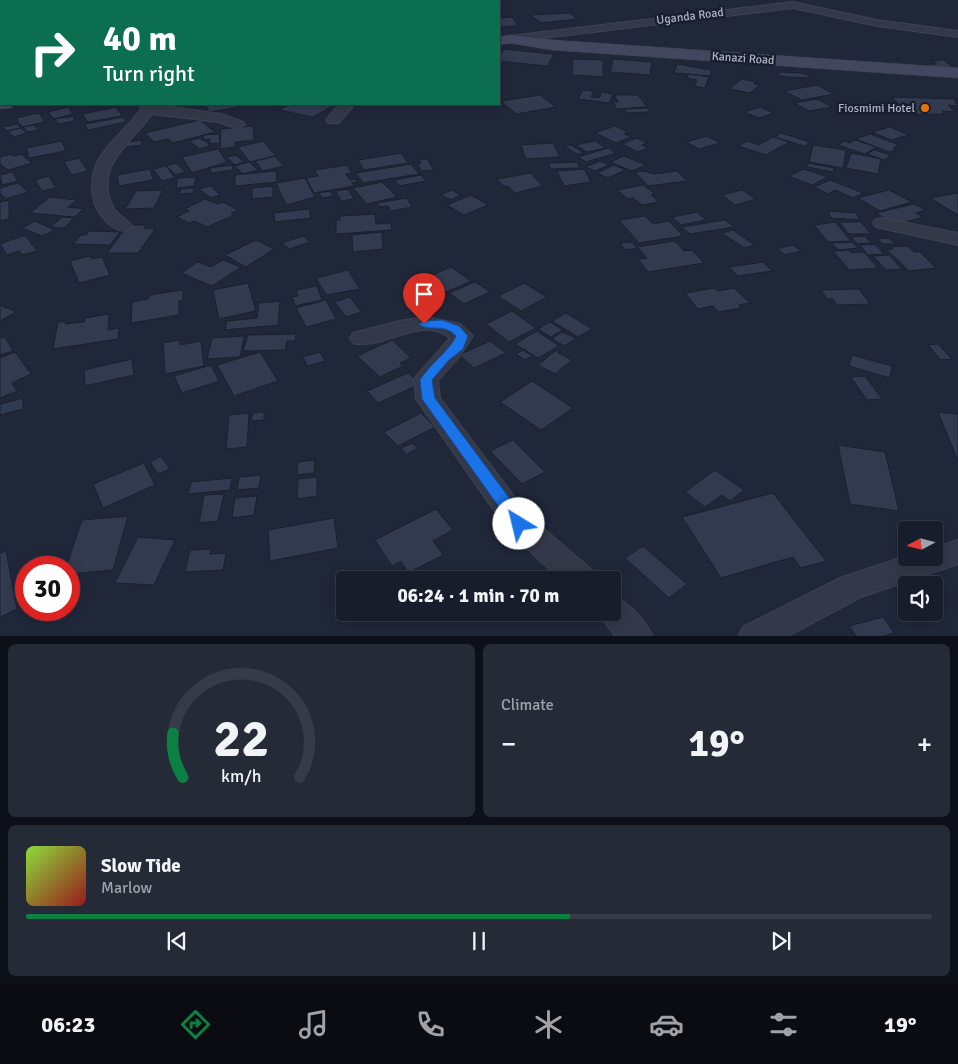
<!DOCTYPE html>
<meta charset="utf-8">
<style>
:root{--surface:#181d2b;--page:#252a37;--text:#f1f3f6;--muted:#9fa2a9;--line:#363b47;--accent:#0b8043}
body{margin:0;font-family:Signika,sans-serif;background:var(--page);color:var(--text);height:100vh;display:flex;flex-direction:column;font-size:19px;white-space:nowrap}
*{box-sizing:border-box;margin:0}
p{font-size:16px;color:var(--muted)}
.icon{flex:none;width:28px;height:28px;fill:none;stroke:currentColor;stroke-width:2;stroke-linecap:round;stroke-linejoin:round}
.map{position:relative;height:636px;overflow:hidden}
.sheet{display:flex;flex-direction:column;gap:8px;padding:8px;background:#0d1018;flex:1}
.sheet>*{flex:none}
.guide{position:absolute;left:0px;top:0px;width:500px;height:105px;box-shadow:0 2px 12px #0003,0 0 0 1px var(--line);background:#0b6e4f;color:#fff;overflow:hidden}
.needle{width:32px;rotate:263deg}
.fabs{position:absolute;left:898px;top:521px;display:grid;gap:10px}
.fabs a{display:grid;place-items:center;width:45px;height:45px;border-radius:5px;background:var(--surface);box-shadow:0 2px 12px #0003,0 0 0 1px var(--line);font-size:25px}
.speed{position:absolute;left:15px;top:556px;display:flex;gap:10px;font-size:25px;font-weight:700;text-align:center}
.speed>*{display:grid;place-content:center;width:65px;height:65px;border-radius:50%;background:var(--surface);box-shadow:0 2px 12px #0003,0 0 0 1px var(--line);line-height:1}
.speed .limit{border:8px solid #d22;background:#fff;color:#111}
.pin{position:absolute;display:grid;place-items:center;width:42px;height:42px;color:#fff;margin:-51px -21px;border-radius:50% 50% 50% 0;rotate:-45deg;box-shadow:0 0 5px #0007}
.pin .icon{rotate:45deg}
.me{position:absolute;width:55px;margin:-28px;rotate:324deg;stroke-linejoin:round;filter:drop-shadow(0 0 4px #0008)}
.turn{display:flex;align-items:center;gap:18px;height:105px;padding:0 20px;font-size:22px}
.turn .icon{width:65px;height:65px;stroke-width:2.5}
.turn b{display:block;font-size:35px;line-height:42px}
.big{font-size:38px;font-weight:800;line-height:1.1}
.sheet .card{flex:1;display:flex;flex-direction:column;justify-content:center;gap:8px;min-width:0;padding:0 18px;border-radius:8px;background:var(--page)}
.sheet .dial{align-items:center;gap:0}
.dial svg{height:130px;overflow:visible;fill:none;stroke:var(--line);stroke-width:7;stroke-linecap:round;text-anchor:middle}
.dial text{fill:var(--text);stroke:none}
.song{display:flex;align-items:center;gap:15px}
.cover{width:60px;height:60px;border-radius:8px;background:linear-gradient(135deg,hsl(90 70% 55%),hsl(0 70% 35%))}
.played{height:5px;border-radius:2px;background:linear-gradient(90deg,var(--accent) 60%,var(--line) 60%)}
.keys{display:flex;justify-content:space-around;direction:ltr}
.heat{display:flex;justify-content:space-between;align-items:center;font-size:28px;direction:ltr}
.sheet .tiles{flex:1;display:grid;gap:8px;grid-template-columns:1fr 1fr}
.card:last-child{grid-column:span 2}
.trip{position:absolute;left:336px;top:571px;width:285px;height:50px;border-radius:5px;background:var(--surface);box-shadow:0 2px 12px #0003,0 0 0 1px var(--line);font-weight:800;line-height:50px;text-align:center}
.menu{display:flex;height:80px;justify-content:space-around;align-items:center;background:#0a0c11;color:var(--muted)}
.menu .icon{width:35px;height:35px}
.menu .active{color:var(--accent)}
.menu b{font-size:22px;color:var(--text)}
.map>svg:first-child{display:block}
.green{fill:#22343a}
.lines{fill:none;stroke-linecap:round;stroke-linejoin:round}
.river{stroke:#141c37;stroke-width:50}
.building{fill:#323a50;stroke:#1b2030}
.minor-casing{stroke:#3d4253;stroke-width:2}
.secondary-casing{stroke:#3d4253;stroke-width:1}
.minor{fill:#34394a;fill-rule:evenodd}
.secondary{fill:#42475d;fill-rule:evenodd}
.route{fill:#1a73e8;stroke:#114b97}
.food-dot{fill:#e8710a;stroke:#191e2e;stroke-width:2}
.labels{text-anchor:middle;stroke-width:5;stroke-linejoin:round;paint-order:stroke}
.far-street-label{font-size:12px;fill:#aeb4c6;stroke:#191e2e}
.far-poi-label{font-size:12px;fill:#aeb4c6;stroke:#191e2e;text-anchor:end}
</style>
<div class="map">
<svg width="958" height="637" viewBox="0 0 958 637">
<rect width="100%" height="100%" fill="#202739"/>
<path class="green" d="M0,0H266L268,1H1V84Z"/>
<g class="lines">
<path class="river" d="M22,1L25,0"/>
</g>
<path class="building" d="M570,13L577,19L542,23L530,15Z
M512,17L518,26L499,27V18Z
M504,49L554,54L547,66L499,61V56Z
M573,59L603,60V77L572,75Z
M613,59L652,62L650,75L610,72Z
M944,60L953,68H933L927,64H937L931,61Z
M677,64L712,70L710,76L674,73Z
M779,72L802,73L808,75L809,78L785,77L779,75Z
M688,74L709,77L705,88L694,86L697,80L687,78Z
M742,79L756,82L754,84L760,85L750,93L729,89Z
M817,85L834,94L802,100L784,91Z
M583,90L594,91L591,97L599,98L602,92L613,94L609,103L578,99Z
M540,95L556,107L516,114L501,101Z
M614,95H638L647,107L617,109L613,102H618Z
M892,97L954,99L958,106L948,105L955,112L942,111L944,114L898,115L894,110H900L896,106H900Z
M817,99L832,107L809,111L794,103Z
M205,104H237L239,107L209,112Z
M291,104H322L332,106L313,117L279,110Z
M68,107L73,114L54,119L48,112Z
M116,107L122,116L88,122L82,114Z
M760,107L774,113L759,118L744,112Z
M648,108L650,112L627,113L625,109Z
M39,113L45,122L22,127L16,118Z
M73,116L75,121L58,124L55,119Z
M123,117L126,122L88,130L85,124Z
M200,120L215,132L173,143L168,139L154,142L145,133Z
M17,124L21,128L6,131L3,127Z
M34,125L38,130L28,132L23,127Z
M253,126L254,140L235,142V147L220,149L221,129Z
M615,126L628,132L624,134L631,137L616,143L595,133Z
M890,127L909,135L891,140L872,132Z
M21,128L26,133L14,137L8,131Z
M781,133L810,142L804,146L775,137Z
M219,134L220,143L210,144V139L204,140L203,135Z
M870,134L899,145L893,148L897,149L889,152L856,139Z
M707,136L720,143L699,149L686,142Z
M773,137L789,142L766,155L738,146L747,141L759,145Z
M199,138L211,145L200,149L189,141Z
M637,138L647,143L642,145L648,148L638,152L622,144Z
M142,140L141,145L126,147V142Z
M855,140L876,147L865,154L838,145L845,141L850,143Z
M62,141L66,151L29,158L26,148Z
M263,141L276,156L250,162L238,147Z
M595,141L606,148L587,152L576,145Z
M553,143L560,157L526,159L521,145Z
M571,145L584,153L577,154L564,146Z
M813,145L846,150L843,168L809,162Z
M608,148L616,153L586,162L578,157Z
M218,149L227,162L192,173L182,157Z
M874,150L891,155L884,160L867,154Z
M401,153L408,163L364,170L358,160Z
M851,153L881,159L878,174L846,168Z
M11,154L14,156L21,154L32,163L8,170L0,164V157Z
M236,155L244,162L235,165L226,157Z
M275,156L284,166L263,171L255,161Z
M624,156L646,165L632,171L610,162Z
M79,158L88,171L72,175L64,162Z
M427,159L434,170L421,171L418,163H421L419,160Z
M600,161L609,165L595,171L585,167Z
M249,162L258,170L243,174L235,166Z
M577,162L580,168L551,169L548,163Z
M176,163L185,172L176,175L166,166Z
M808,163L834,168L833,172L807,167Z
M411,164L419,174L363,183L356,173Z
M232,165L233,170L211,173L210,168Z
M347,165L352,173L346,174L350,180L356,179L357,182L352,183L354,186L314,193L306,178L318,176L315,170Z
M614,165L625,170L608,178L597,173Z
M166,166L175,178L162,181L153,169Z
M150,169L153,180L119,186L117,175Z
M584,169L591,182L564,186L557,171Z
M804,169L828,177L812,185L789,176Z
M276,171L277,182L235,186V175Z
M643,171L654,174L677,171L687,181L648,186L635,172Z
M12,172L18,181L2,185L0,175Z
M531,173L542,186L515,193L508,186H503L497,179Z
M421,175L426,181L399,186L395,180Z
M49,176L56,188L42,191L35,180Z
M196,177L194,186L176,188L178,178Z
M305,178L315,197L286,205L276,183Z
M830,180L863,193L853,198L835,190L828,194L814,187Z
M382,182L397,197L367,204L353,188Z
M18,183L28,192L6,199L0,193V188Z
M643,185L655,194L651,195L659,202L642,205L633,198L628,199L617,190Z
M211,186L220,195L211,198L199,189Z
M273,186V197L252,199V188Z
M195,188L193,193L179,194L181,189Z
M348,189L354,199L341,201L336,191Z
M163,190L154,208L125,209L136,191Z
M451,190L461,195L451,200L441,195Z
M742,190L756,199L735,205L722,195Z
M889,190L912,202L880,211L858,198Z
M330,191L334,196L322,198L319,193Z
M958,193V215L930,198Z
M471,195L488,205L464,215L447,205Z
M50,197L77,200L68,207L84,209L74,217L30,213Z
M407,198L412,207L391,211L388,206L380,207L377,203Z
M205,199L218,204L223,202L238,210L231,213L234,215L207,227L195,221L189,223L177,217L189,211L185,209Z
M9,200V219L0,221V202Z
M914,204L926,210L916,213L923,217L896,225L876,213Z
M309,209L311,218L275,222L274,213Z
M828,211L856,213L860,220L831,218Z
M697,212L706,220L681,225L672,217Z
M375,214L376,224L391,223L392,230L336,234V220H340V216Z
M645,216L653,224L669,221L683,236L639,243L619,220Z
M62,217L74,218L64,228L51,227Z
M725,220L734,227L690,234L682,227Z
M35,221L55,230L42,236L22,228Z
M835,222L851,241L828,242L814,225Z
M839,222H861L871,234H849Z
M128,225H146L144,228L155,229L138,253H107Z
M733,230L755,245L744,248L722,233Z
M89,231L120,232L110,245L73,244L81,235H86Z
M382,232L383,249L353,252L352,235Z
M25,235L37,251L22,255L19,251L7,255L0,244Z
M303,236L310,242L289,249L282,243Z
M865,236L871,243L857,244L851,237Z
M889,238L895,244H883L877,239Z
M256,240L274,249L246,267L225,255Z
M675,241L684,251L692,250L704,263L648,272L638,259L647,258L637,247Z
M632,242L637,248L625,250L620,243Z
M852,242L858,248L838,250L832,243Z
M875,244L884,254L868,255L860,245Z
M793,245L801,251L785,255L777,249Z
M907,246L914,252H920L936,268L909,271L887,250L893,249L891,247Z
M849,250L851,253L864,252L878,268L849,270L833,251Z
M889,255L902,269L886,270L873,256Z
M90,256L92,259L102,257L110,275L79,283L70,261Z
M223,260L241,267L212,286L181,273L198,262L211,267Z
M763,262L772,271L738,276L729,267Z
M451,267L471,281L446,292L426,278Z
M348,270L360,289L326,295L316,278Z
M475,282L490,292L464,304L449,293Z
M248,283L256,311L219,319L213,290Z
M524,283L547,297L521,311L498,296Z
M317,286L322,300L295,306L292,297L298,296L296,290Z
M714,288L717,291L734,288L750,303L739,305L741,308L718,312L713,306L698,309L685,293Z
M859,289L870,304L837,305L833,299H827L821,290Z
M183,290V300L179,301V315L131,323L132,302L148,299L149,295Z
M350,297L361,312L346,317L335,302Z
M326,300L336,319L306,327L296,308Z
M280,301L278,325L225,330L227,321L257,318L259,303Z
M0,305L16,312L0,321Z
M512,311L536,328L509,342L486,324Z
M566,313L592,329L578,337L552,321Z
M109,314L108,330L119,328L118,339L53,349L58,322L66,321L65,324L84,322L85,318Z
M550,322L563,330L551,337L538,329Z
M537,331L559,346L538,358L515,344Z
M562,332L576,338L565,346L552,339Z
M296,334L295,341H287L285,350L243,351L248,335Z
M244,336L240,357L207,359L212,338Z
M5,337L13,351L0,355V338Z
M180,340V345L201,341L204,366L165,374L163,343Z
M392,340L411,358L400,363L403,366L380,377L357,356Z
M490,341L506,353L474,368L459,355Z
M938,344L952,359L941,360L928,345Z
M523,350L532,356L525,360L516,354Z
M555,351L572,360L555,374L538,365Z
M15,352L31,374L12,383L17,391L0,398V358Z
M260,352L278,381L234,396L217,365Z
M320,352L325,361L307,366L303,357Z
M852,355L892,366L890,378L849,366Z
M132,359L134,375L85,386L84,370Z
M211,365L219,381L182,393L174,376Z
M408,373L420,384L378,403L367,391Z
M865,376L882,399L867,400L851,377Z
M532,381L573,408L541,430L500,402Z
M23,398V409L0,415V404Z
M264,412V420L251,421L253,413Z
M938,412L958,414V461Z
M249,413L247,447L226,449L229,415Z
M421,413L435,427L398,446L384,432Z
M513,440L545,472L522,484L490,451Z
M412,443L418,448L406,455L401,448Z
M838,445L885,452L899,511L850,504Z
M161,456L170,469L158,474L150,462Z
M315,460L314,473L297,475L298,462Z
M144,463L155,485L103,508L93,484Z
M715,470L744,490L730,501L722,495L705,507L685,492Z
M261,475L259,488L237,490L239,477Z
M317,477V496L297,499L298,479Z
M232,478L230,490L188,494L191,482Z
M773,493L826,561L801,568L793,557L721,578L682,517Z
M224,494L218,521L199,523L204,495Z
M257,496L254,515L232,518L235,498Z
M436,509L453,530L433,541L443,555L408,573L401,561L392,566L375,540Z
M128,516L113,570L69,574V568H66L82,520Z
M334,518L338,548L270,561L268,530Z
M138,537L175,540L154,585L115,583Z
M643,546L687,584L669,598L625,558Z
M212,549L210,554L226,553L223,570L185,572L190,550Z
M6,551L17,609L0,617V553Z
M883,617L894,633L881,637H857L849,626Z"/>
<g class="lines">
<defs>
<path id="minor" d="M355,0H365L366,1H356Z
M793,2L877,20L958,31V37L877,26L793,8L510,42L504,39L510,36Z
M138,104H152L221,114L243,122L245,125L238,129L218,122L152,114C132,143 93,165 113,207C117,215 127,219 132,226L129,230C118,233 110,227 103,218C95,209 92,198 92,186C92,152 120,137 138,113L141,109Z
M339,104H353V107L338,123H328L326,120Z
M882,218L958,233V245L876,227L873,223L876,219Z
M427,317L460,324L473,336L459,357L438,380L440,398L529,516L593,571L597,580H561L509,532L416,399L414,379L450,338C420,314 385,351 353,343L350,338L353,333L399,321Z
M958,540V564L861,597L786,637H738L743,627L840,578L906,556L934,558V548Z
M612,596C630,603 645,620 653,637H616L597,612H612Z"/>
<path id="secondary" d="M510,35L552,40L958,68V78L552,50L510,43L499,45V37Z
M0,99L1,104H14L11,108L0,109Z"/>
</defs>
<use href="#minor" class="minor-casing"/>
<use href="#secondary" class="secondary-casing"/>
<use href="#minor" class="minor"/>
<use href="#secondary" class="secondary"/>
</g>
<path class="route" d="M442,320L459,326L468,336L463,349L448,361L432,380L435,398L525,519L527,524L525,528L519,530L514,528L422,399L420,380C429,365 451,349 456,336C443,322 428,333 419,324L424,321Z"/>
<circle class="food-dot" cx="925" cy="108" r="5"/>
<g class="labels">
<g class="far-street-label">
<text transform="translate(690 16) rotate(-7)" y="4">Uganda Road</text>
<text transform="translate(743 58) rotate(4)" y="4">Kanazi Road</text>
</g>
<g class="far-poi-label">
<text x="915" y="112">Fiosmimi Hotel</text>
</g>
</g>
</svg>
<div class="fabs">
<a><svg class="needle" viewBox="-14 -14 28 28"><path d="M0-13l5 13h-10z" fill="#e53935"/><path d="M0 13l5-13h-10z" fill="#9fa2a9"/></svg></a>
<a><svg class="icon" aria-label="sound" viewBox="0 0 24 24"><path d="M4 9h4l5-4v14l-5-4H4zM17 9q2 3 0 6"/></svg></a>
</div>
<div class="speed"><div class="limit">30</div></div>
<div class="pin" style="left:424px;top:324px;background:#d93025"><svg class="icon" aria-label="arrive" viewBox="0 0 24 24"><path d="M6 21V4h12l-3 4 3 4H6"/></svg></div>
<svg class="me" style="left:519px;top:524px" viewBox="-20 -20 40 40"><circle r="19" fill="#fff"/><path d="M0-13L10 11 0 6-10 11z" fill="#1a73e8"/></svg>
<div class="trip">06:24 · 1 min · 70 m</div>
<div class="guide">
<div class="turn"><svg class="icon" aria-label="right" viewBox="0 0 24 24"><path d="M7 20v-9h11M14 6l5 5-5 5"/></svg><div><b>40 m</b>Turn right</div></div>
</div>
</div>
<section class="sheet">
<div class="tiles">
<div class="card dial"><svg viewBox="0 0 100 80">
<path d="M14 69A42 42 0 1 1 86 69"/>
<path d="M14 69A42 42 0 0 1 8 42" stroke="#0b8043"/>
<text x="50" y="56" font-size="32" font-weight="700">22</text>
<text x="50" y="72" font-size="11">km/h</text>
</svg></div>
<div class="card"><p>Climate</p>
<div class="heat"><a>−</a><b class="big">19°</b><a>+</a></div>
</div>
<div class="card">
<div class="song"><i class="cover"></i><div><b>Slow Tide</b><p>Marlow</p></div></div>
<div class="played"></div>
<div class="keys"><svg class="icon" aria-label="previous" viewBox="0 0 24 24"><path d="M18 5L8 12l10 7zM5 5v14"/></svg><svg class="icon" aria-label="pause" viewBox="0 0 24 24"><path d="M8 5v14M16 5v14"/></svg><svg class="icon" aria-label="next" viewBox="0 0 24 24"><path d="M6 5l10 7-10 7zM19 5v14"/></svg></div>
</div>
</div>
</section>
<nav class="menu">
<b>06:23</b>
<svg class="icon active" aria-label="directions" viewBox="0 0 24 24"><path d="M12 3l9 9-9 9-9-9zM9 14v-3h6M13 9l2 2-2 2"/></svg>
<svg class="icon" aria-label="music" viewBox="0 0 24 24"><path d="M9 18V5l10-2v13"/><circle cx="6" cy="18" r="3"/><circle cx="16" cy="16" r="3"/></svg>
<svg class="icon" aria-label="phone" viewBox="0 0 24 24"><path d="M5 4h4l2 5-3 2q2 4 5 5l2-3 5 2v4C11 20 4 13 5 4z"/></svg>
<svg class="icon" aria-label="climate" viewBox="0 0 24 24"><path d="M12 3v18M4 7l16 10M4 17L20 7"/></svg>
<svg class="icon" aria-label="car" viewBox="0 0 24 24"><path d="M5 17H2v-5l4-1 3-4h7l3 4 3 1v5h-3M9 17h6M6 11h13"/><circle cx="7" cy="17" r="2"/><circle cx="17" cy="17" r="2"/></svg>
<svg class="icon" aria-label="filters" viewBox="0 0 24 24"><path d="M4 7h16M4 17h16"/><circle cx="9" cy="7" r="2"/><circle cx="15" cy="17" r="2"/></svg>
<b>19°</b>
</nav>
